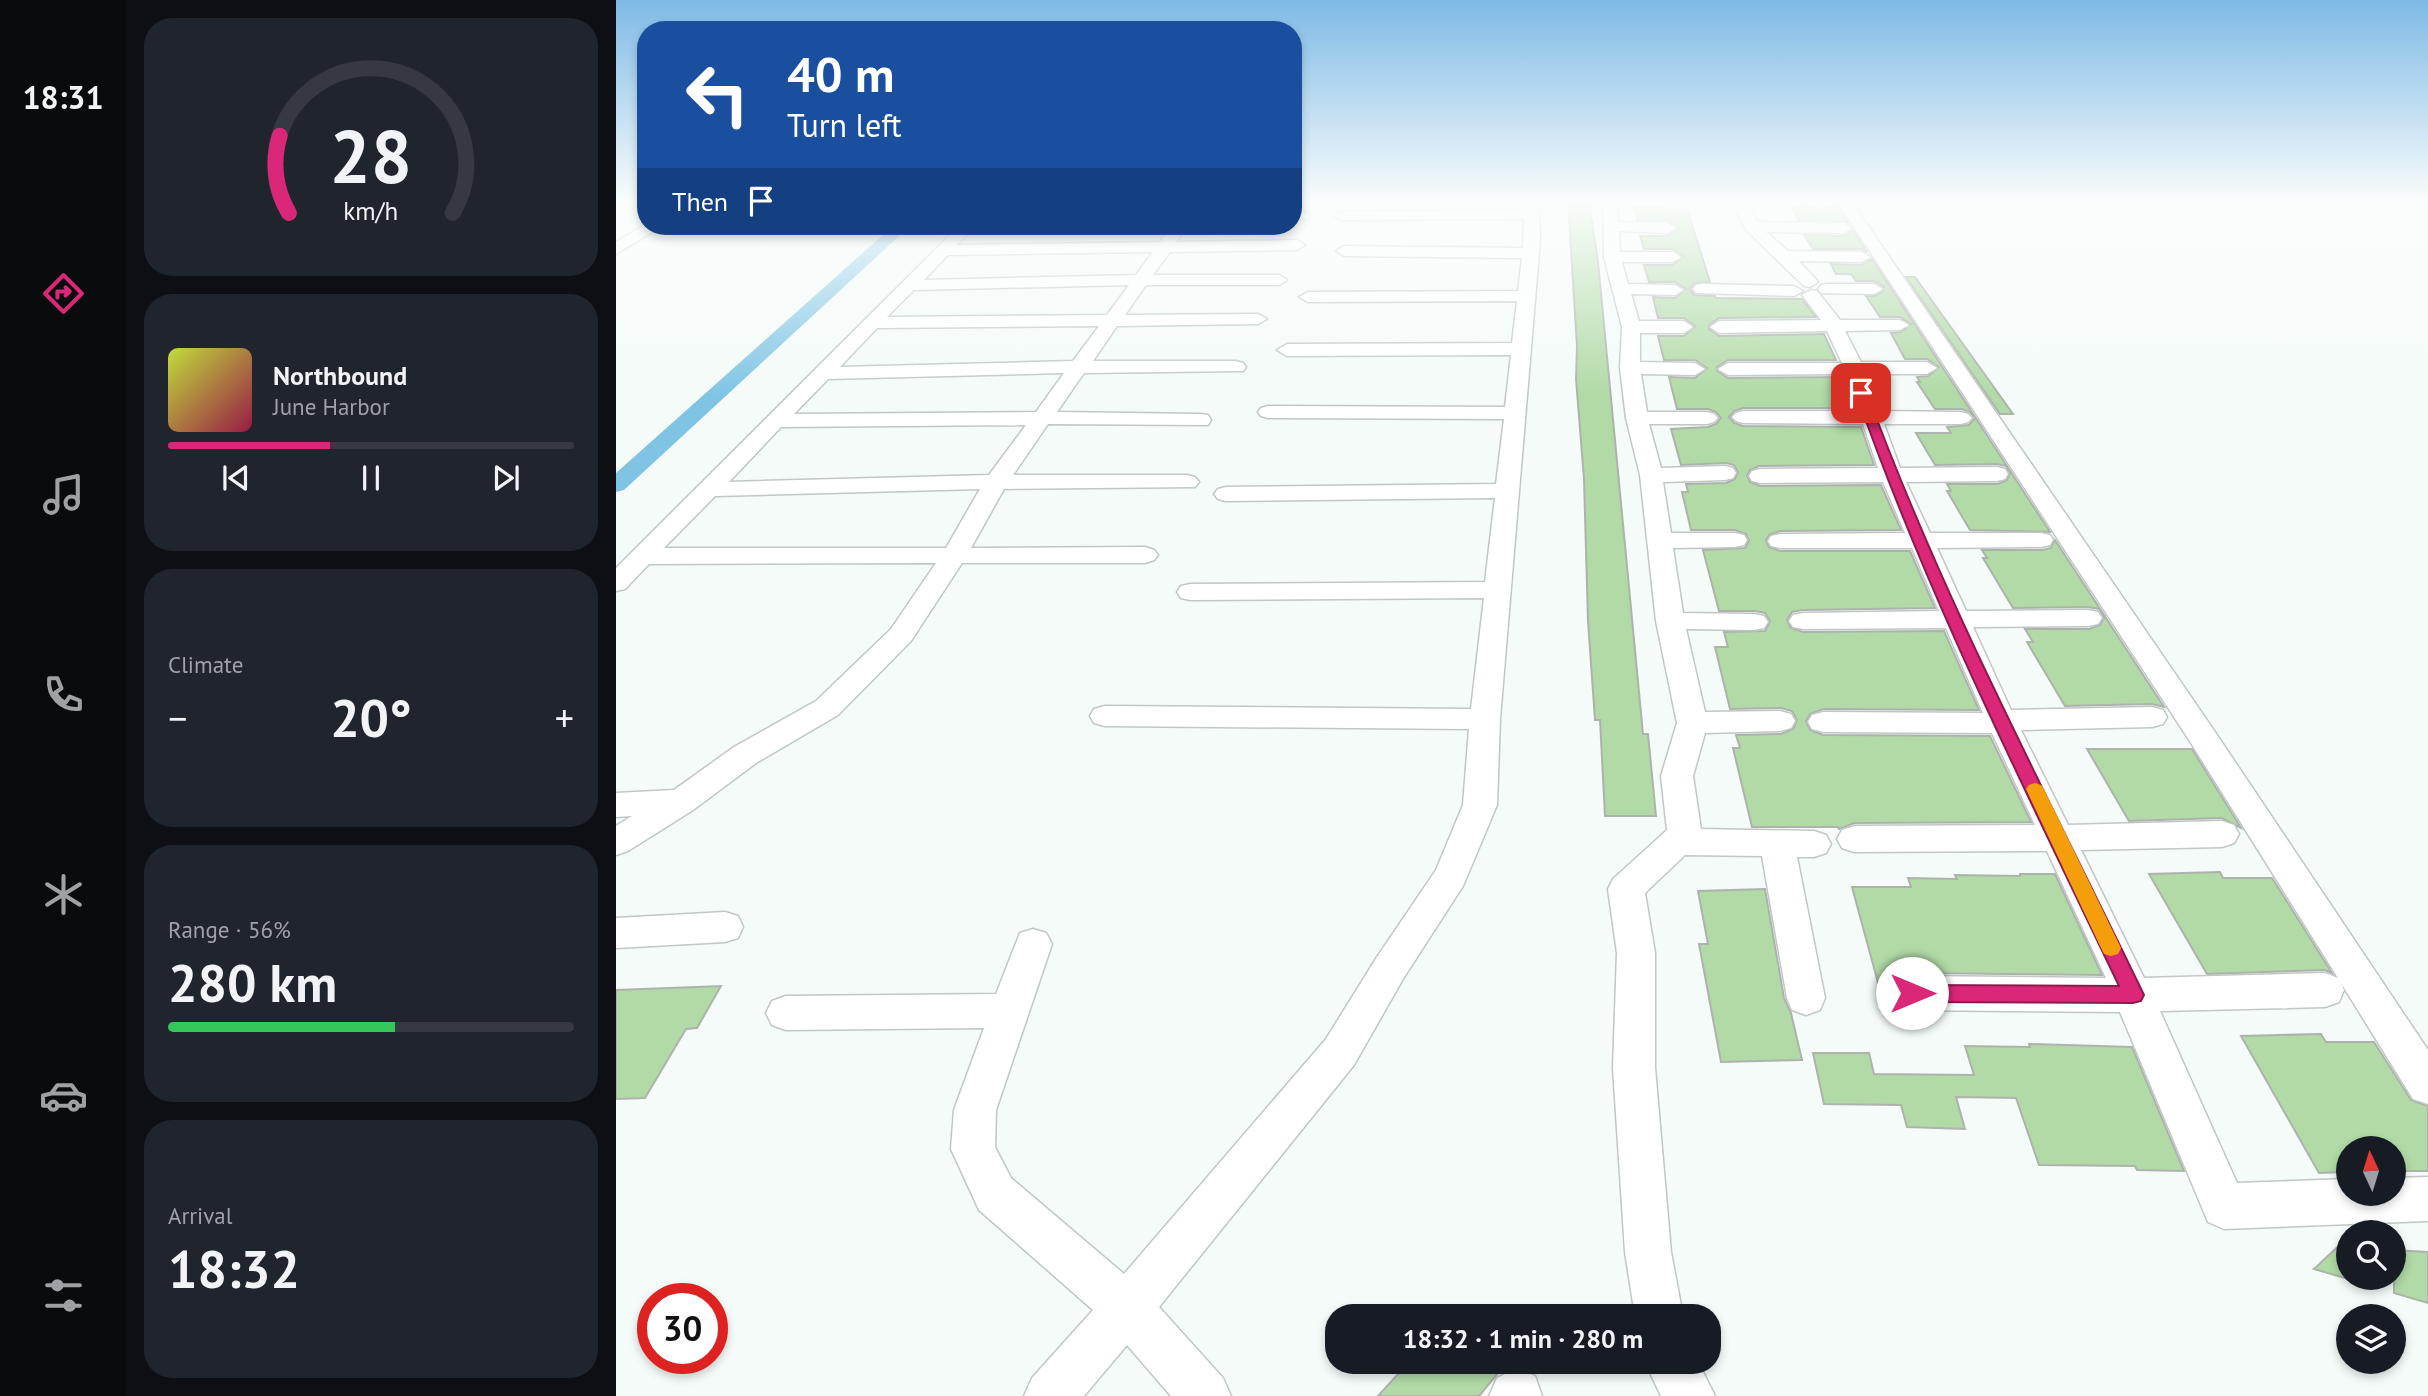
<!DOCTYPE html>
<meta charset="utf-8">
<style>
:root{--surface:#171b24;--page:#20242c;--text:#f1f3f6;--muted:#9ea1a6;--line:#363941;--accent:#db2777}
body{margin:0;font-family:"PT Sans",sans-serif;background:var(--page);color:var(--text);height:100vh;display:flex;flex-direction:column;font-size:26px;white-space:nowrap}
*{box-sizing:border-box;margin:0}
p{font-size:23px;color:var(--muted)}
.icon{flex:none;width:38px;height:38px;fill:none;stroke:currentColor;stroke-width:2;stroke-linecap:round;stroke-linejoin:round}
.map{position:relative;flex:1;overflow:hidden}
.panel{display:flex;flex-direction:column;gap:18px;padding:18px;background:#0d0f14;width:490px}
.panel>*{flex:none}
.guide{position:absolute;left:21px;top:21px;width:665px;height:214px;border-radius:28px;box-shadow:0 4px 10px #0003;background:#1a4fa0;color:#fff;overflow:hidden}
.needle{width:46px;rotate:356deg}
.buttons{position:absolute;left:1720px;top:1136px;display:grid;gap:14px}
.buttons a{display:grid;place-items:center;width:70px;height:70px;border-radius:50%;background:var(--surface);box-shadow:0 4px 10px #0003;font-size:35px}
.speed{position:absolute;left:21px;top:1283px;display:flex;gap:14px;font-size:35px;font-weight:700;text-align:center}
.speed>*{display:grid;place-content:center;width:91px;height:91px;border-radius:50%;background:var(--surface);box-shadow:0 4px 10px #0003;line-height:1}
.speed .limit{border:10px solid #d22;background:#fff;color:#111}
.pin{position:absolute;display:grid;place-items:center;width:60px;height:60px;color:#fff;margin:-30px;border-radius:14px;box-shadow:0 4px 10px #0006}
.me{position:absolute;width:77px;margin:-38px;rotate:90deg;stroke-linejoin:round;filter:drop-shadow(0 0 5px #0008)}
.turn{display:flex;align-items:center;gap:24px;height:147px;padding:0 35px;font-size:32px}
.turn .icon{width:91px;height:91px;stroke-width:2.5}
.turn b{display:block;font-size:49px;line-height:60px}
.then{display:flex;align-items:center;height:66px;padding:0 35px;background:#0003;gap:14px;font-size:26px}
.big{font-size:52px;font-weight:700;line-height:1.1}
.panel .widget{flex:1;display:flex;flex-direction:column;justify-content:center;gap:10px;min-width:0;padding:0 24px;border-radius:28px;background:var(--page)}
.panel .dial{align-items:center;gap:0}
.dial svg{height:182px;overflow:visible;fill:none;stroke:var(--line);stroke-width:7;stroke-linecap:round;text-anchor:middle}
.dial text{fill:var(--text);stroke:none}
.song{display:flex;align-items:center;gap:21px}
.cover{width:84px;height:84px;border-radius:10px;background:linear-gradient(135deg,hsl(70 70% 55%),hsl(340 70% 35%))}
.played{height:7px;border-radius:4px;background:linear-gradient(90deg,var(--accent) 40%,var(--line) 40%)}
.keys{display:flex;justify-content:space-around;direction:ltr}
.heat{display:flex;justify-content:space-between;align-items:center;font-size:38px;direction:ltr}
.charge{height:10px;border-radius:5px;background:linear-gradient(90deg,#34c759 56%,var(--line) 0)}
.trip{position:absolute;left:709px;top:1304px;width:396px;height:70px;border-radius:28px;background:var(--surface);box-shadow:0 4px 10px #0003;font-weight:700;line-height:70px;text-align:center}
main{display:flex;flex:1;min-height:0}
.tab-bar{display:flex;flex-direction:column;width:126px;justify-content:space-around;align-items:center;background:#090b0e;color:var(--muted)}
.tab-bar .icon{width:49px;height:49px}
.tab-bar .current{color:var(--accent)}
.tab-bar b{font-size:32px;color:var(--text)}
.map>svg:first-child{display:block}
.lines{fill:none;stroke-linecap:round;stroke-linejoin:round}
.canal{fill:#80c4e4;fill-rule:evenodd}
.building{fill:#b1daa6;stroke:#aeb2ac;stroke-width:2}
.minor-casing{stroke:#c0c7c4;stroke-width:3}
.minor{fill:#fff;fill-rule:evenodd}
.route{fill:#db2777;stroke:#8e194d;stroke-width:2}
.slow{fill:#f59e0b}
</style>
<main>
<nav class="tab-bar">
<b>18:31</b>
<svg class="icon current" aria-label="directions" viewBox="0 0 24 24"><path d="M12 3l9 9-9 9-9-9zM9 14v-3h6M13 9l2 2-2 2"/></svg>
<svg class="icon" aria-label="music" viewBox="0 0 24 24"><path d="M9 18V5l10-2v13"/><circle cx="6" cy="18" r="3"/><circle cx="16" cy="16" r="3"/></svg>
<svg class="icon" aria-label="phone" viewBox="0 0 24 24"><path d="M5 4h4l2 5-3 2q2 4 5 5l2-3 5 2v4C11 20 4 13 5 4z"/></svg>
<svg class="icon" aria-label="climate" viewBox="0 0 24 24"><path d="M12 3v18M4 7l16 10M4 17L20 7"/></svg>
<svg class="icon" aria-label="car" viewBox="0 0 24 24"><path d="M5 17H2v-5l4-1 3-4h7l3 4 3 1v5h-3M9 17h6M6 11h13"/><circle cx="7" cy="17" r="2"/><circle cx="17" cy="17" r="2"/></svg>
<svg class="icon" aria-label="filters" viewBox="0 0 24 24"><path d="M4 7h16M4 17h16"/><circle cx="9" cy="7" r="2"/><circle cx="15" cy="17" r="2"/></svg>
</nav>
<section class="panel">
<div class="widget dial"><svg viewBox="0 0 100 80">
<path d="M14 69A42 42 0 1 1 86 69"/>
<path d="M14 69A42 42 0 0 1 10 35" stroke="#db2777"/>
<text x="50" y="56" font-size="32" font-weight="700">28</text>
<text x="50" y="72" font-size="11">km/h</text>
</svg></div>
<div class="widget">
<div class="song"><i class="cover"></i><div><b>Northbound</b><p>June Harbor</p></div></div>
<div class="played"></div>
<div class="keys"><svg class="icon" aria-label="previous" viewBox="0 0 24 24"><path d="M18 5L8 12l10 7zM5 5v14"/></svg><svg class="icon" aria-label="pause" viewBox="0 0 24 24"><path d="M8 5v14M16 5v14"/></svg><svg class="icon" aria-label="next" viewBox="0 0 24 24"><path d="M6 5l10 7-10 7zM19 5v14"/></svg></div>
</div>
<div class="widget"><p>Climate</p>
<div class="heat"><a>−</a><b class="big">20°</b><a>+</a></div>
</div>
<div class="widget"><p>Range · 56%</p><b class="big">280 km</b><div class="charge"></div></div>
<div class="widget"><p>Arrival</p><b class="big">18:32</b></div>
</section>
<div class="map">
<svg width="1812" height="1396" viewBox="0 0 1812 1396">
<rect width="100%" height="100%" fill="#f4fbf8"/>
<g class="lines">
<path class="canal" d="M277,226H294L8,490L0,492V473Z"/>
</g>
<path class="building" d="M952,201H973L982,262L1027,734H1032L1040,816H989L984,720H979L972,621L968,479L960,379L961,346Z
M1018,207L1071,208L1094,282L1078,283L1074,289L1078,295L1099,296L1100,298L1186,299L1200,317L1103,318L1093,325V329L1103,336L1208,334L1220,360H1112L1101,367V371L1112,378L1227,377L1231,386L1239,408H1127L1118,411L1113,417L1118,423L1127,426L1245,427L1258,465L1143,466L1134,470L1131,475L1134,482L1144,486L1265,485L1285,530L1164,531L1153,535L1150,540L1153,547L1164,551H1294L1319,608L1186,610L1176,612L1171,620L1175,628L1187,632L1328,631L1363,710L1207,709L1194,714L1190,721L1194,730L1207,735L1374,736L1415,822L1238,823L1223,829L1222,827H1136L1117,748H1124L1120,735L1165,734L1177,729L1181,720L1176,711L1165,708L1114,709L1099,647H1112L1108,632L1149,631L1154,621L1149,613L1139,611H1103L1087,550L1129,548L1133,541L1130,534L1119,530H1075L1066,492H1072L1070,484L1110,483L1119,479L1122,472L1118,465L1110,463L1065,465L1055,429L1092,427L1100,424L1105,418L1100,412L1092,409H1061L1053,377L1079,378L1091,368L1079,360H1048L1042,336H1068L1079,326L1068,318H1042L1037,297L1059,298L1070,289L1059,282H1033L1028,265H1057L1067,256L1057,249H1028L1024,236H1052L1062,227L1052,220H1022Z
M1176,207L1222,208L1232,222L1182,220Z
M1237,230L1251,252L1246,249H1197L1188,235L1228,236Z
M1256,259L1434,532L1354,530L1331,491H1335L1331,484H1382L1391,480L1394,473L1390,466L1381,464L1319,465L1300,433H1335L1331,427L1353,425L1359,418L1354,412L1346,409H1319L1301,382H1304L1301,377L1312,376L1323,367L1311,359H1289L1275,333L1285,332L1295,324L1284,317H1264L1250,296H1259L1268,291V287L1258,281H1240L1235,274H1220L1215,264L1246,265Z
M1290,277H1299L1397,414H1384Z
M1439,540L1548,707L1536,704L1449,706L1411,642H1417L1409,629H1473L1484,625L1488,617L1483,609L1472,607L1397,608L1367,558H1371L1366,550H1426L1435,548Z
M1471,749H1576L1625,828L1606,818L1513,821Z
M1604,872L1607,878H1656L1716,973L1709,970L1591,974L1533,874Z
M1404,874H1439L1486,975L1296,973L1281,979L1276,990H1264L1236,887H1295L1292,878L1341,879L1339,875L1404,876Z
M1149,889L1168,998L1175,1013L1186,1060L1105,1062L1083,944H1092L1082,891Z
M105,986L81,1028L70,1029L29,1098L0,1099V990Z
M1705,1034L1710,1042H1758L1795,1100L1812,1106V1171H1778V1148H1732V1172L1703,1173L1625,1036Z
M1413,1044L1516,1047L1568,1171L1521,1170L1519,1166L1423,1165L1400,1098L1340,1097L1349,1129L1291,1127L1285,1105L1208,1104L1197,1053H1253L1258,1074L1358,1075L1349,1046L1414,1047Z
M1732,1237V1279L1698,1269Z
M1778,1250L1812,1252V1303L1778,1293Z
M793,1362H873L883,1372L863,1396H762Z"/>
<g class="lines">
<defs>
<path id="minor" d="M909,201H923L924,240L884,719L881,805L847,886L787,979L738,1065L543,1307L607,1378L615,1396H555L511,1345L468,1396H408L416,1378L477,1310L363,1210L335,1149L338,1110L368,1028L170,1030L156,1025L150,1013L156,1001L170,996L380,994L404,933L417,929L430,933L436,944L380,1110L379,1147L395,1178L508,1274L710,1039L761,957L820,870L847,805L853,729L489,726L478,723L474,716L478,709L489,706L855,709L868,598L574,600L565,598L561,592L565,586L574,584L869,582L879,498L610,501L602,499L598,494L602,489L610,487L880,484L888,419L652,418L645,416L642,412L645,408L652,406L889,407L895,355L671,356L661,350L671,344L896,343L901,301L692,302L683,297L692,292L902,291L906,258L728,256L720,251L728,246L907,248L908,219L725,220L718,216L725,212L909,210Z
M987,201H1001L1002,222L1052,223L1060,228L1052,233L1003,231L1004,252H1057L1065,257L1057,262H1006L1012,284L1059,285L1068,290L1059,295L1015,294L1023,321H1068L1077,327L1068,333H1024V362L1079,363L1089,369L1079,375L1025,374L1031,412H1091L1098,414L1102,418L1098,422L1091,424H1033L1045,468L1109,466L1117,468L1120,473L1117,478L1109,480L1047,482L1055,533H1119L1128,535L1131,540L1128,545L1119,547L1057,548L1067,613L1138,614L1148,616L1152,622L1148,628L1138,630L1070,629L1089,712L1164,711L1175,714L1179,721L1175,728L1164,731L1089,733L1077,776L1085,829L1198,831L1210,835L1215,844L1210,853L1198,857H1181L1209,998L1204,1010L1190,1015L1176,1010L1171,998L1146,856L1069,855L1029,893L1039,953V1068L1055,1252L1067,1316H1019L1009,1252L997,1068L1001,953L992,889L997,879L1051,830L1045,776L1061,723L1040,621L1024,475L1010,418L1004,368L1006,327L988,257Z
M1120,201H1134L1132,206L1141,222L1228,223L1236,228L1228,233L1150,232L1172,251L1246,252L1254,257L1246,262L1183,261L1202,282L1194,287L1188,286L1130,230L1118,206Z
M1186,201H1220V202C1213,209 1193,208 1186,201Z
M1221,201H1235L1597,729L1812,1050V1104L1797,1099L1725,983L1728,990L1723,1002L1709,1007L1544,1011L1621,1183L1732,1179V1194H1778V1178L1812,1177V1221L1608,1229L1592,1222L1504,1012L1296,1010L1282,1005L1277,993L1282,981L1296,976L1490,978L1431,851L1238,852L1226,848L1221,839L1226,830L1238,826L1419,825L1376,733L1207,732L1196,729L1192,722L1196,715L1207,712L1367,713L1330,628L1187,629L1177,627L1173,621L1177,615L1187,613L1323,611L1296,548H1164L1155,546L1152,541L1155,536L1164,534L1289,533L1267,482L1144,483L1136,481L1133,476L1136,471L1144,469L1262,468L1247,424L1127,423L1120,421L1116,417L1120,413L1127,411H1243L1230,374L1112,375L1102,369L1112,363H1226L1211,331L1103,333L1094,327L1103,321L1205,320L1186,295L1195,290L1201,291L1224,320H1284L1293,325L1284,330L1229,331L1245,362H1311L1321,368L1311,374H1250L1264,411L1345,412L1352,414L1356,418L1352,422L1345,424H1268L1284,468L1381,467L1389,469L1392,474L1389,479L1381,481L1290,482L1314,533H1425L1434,535L1437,540L1434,545L1425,547L1321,548L1350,611L1472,610L1482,612L1486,618L1482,624L1472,626L1357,627L1395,710L1536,707L1547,710L1551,717L1547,724L1536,727L1405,730L1452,825L1606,821L1618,825L1623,834L1618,843L1606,847L1465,850L1528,978L1709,973L1722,978L1575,743Z
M677,212L692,213L694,216L692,219L677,220Z
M30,224L46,226L0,254V242Z
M343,226H359L341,245L544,242L556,226H572L560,242L681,240L689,245L681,250L554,252L537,275H663L671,280L663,285H530L509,315L642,314L651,319L642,324L501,326L477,361H620L627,363L630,367L627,371L468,373L441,412L584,414L592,415L595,420L592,425L432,424L397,475H571L579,477L583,482L579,487L388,489L355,548L529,547L538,550L542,555L538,560L529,563H346L295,641L222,715L140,763L77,810L12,851L0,855V826L16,816L0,817V793L58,790L118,747L200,701L275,629L320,563L33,564L9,589L0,591V568ZM537,252L520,275L308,280L332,255ZM513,285L491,315L271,317L298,290ZM483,326L457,361L224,367L261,328ZM448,373L420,412L178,414L212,379ZM410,425L373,475L113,482L165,427ZM364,489L330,548H48L99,496Z
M1086,284L1178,286L1187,291L1178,296L1080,293L1077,289L1080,285Z
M1211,284H1258L1267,289L1258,294L1205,293L1202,289L1205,285Z
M109,912L122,916L127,927L122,938L109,942L0,948V918Z
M1029,1362H1082L1099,1396H1045Z
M901,1368L919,1376L926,1396H873L881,1378Z"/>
</defs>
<use href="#minor" class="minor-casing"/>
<use href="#minor" class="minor"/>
</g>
<linearGradient id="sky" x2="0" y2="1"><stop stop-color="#7ebae6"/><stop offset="0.51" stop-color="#fafdfc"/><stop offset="1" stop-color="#fafdfc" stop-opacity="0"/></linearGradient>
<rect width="1812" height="396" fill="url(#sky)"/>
<path class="route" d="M1245,389L1251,393C1327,600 1432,796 1528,995L1525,1001L1517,1003L1296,1002L1289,1000L1286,993L1289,987L1296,985L1503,986C1410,791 1311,596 1240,393Z"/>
<path class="slow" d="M1419,783L1425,785L1428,789L1505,948L1502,954L1495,956L1488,954L1485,948L1410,789L1413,785Z"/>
</svg>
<div class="buttons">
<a><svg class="needle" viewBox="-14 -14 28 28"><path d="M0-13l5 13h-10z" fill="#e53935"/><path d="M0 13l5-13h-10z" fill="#9ea1a6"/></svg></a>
<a><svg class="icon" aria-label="search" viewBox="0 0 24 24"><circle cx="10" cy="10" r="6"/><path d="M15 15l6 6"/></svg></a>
<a><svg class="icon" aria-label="layers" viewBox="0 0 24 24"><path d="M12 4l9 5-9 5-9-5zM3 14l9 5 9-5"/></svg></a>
</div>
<div class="speed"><div class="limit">30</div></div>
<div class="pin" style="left:1245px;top:393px;background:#d93025"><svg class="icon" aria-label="arrive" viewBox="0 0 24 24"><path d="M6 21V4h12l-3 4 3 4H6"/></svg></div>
<svg class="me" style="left:1296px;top:993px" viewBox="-20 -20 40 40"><circle r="19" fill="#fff"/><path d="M0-13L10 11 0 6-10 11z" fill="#db2777"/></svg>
<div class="trip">18:32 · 1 min · 280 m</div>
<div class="guide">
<div class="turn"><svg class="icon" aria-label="left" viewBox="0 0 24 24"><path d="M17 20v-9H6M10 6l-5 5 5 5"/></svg><div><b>40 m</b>Turn left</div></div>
<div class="then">Then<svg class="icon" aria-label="arrive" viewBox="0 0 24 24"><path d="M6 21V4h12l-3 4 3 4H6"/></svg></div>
</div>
</div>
</main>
